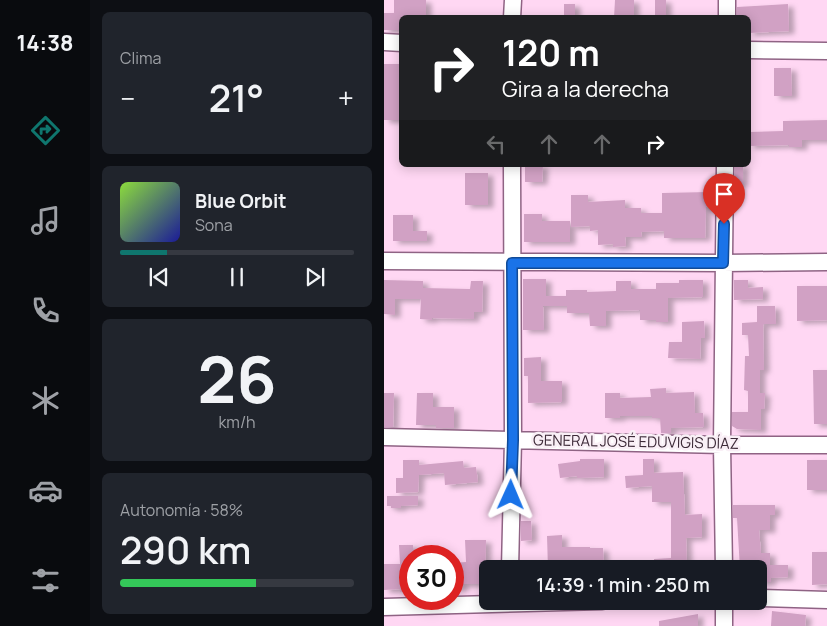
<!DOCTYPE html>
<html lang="es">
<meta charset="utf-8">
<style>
:root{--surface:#171b24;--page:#20242c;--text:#f1f3f6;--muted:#9ea1a6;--line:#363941;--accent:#0f766e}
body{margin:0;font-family:Manrope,sans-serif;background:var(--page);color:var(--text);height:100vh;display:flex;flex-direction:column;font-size:19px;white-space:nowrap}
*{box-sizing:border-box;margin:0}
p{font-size:16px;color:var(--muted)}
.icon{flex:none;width:28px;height:28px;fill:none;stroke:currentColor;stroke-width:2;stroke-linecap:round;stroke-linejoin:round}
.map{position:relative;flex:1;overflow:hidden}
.sheet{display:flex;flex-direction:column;gap:12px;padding:12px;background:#0d0f14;width:294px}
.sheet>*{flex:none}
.top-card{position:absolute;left:15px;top:15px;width:352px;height:152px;border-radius:8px;box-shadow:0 2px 12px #0003;background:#202124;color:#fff;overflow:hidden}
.speed{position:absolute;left:15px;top:545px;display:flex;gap:10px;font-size:25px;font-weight:700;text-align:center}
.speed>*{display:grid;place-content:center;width:65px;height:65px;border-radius:50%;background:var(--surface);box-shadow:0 2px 12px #0003;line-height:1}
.speed .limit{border:8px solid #d22;background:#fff;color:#111}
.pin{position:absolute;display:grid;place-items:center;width:42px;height:42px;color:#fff;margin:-51px -21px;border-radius:50% 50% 50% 0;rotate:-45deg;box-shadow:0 0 5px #0007}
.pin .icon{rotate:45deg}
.me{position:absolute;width:55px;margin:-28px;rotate:1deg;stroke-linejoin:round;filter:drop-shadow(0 0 4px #0008)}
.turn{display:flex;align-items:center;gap:18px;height:105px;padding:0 20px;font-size:22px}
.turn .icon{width:65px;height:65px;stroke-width:2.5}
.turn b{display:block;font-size:35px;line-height:42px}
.lanes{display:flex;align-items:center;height:48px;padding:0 20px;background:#0003;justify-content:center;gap:25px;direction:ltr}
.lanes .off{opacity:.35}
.big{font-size:38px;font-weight:600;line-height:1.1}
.sheet .widget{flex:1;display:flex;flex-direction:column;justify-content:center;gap:8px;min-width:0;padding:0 18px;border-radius:8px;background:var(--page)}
.sheet .dial{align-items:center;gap:0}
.dial b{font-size:65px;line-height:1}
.song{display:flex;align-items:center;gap:15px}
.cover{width:60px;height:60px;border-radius:8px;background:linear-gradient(135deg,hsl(90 70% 55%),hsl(240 70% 35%))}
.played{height:5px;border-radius:2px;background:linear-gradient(90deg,var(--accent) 20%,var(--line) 20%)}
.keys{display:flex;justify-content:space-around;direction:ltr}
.heat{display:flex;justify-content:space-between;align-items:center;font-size:28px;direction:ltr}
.charge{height:8px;border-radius:4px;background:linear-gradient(90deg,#34c759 58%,var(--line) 0)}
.trip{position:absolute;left:95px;top:560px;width:288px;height:50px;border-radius:8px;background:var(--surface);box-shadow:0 2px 12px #0003;font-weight:600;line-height:50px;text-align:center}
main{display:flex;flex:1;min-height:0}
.tabs{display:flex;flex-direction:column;width:90px;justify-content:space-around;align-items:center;background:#090b0e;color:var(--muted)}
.tabs .icon{width:35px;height:35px}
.tabs .current{color:var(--accent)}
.tabs b{font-size:22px;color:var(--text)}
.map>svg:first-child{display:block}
.building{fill:#d1a1c4;filter:url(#shadow)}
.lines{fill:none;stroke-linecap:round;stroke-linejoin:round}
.minor-casing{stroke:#8f6384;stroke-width:19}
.minor{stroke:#fff;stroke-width:16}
.route-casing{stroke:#114b97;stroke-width:12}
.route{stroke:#1a73e8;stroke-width:9}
.labels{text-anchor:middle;stroke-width:5;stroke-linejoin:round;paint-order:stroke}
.street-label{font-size:15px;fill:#3d2a38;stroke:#f9eff6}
</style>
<main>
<nav class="tabs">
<b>14:38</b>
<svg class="icon current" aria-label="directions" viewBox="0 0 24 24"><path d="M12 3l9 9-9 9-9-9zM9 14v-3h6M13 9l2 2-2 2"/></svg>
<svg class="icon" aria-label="music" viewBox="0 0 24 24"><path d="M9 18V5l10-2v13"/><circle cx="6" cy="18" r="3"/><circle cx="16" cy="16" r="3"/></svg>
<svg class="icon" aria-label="phone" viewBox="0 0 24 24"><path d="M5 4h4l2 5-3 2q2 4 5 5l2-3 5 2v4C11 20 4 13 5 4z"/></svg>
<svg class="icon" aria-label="climate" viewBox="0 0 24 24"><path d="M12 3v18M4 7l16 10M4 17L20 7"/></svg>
<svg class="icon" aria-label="car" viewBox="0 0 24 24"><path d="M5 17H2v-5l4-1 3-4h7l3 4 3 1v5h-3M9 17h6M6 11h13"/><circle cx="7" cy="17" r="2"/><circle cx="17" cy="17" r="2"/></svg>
<svg class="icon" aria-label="filters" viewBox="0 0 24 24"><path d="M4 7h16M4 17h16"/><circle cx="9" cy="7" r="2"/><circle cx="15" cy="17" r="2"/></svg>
</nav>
<section class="sheet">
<div class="widget"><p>Clima</p>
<div class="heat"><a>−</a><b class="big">21°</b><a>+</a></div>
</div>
<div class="widget">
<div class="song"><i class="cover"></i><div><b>Blue Orbit</b><p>Sona</p></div></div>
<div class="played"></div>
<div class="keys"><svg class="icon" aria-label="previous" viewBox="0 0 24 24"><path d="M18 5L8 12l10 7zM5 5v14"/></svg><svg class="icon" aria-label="pause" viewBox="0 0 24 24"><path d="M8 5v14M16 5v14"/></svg><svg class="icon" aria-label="next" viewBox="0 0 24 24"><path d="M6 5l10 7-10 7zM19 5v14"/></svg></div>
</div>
<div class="widget dial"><b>26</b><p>km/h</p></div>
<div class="widget"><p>Autonomía · 58%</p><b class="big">290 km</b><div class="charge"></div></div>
</section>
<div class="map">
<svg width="444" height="626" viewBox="0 0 444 626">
<defs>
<filter id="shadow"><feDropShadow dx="5.5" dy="3" stdDeviation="2.5" flood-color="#0004"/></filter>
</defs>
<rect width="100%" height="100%" fill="#ffd7f3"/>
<path class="building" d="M10,0H42V18H18V30H0V13H10Z
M231,0H250V18H230Z
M271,0H282V18H271Z
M180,4H191V18H180Z
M404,4L405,31L365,33V18H353V7Z
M0,64H17L18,120H0Z
M390,68H407L408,96H390Z
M444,120V140H418V147H405V145L365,146V132L399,131V121Z
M141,165H159L158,182H141Z
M351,165H359V184H351Z
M81,173H104V205H81Z
M325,192V207H322L321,238H280V231L257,232L258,237H241L242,246L229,247V244L214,245V230L206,231V226L187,227V195H204V202L241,200V208H257V213H278V193Z
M140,214H158V221H186V242H140Z
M9,215H29V231H43V241H9Z
M139,279H162V296H182V290H203V292L232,291V281H247V289H272V283H295V280H319V297L284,298V322H272V320H256V310L222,311V326H206L205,313H183V306H159L160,330H139Z
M0,280L39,281V288L86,289L87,281H99L98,312H90V319L48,318V320L36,319L37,299H11V315L0,314Z
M350,280H364V288L379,287V299L350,300Z
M413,286H444V320L413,321Z
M373,306H391L392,324H379L380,370H376V393H381L380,409H377V430L353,429L348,426V412H364V391L360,390L361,356H365L364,335H358V323L373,322Z
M320,321L321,338H317L316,359L284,358L285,342H298V322Z
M157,357V381H178V402L144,403V376H140V358Z
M429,370H444V424H430Z
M282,388V393L310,392L311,413H319L320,427L287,428V433H277L276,418H268V416H236V418H221V393H236V398L267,397L266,389Z
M0,393H10L9,427H0Z
M33,393H49V407H70V428H52V425H32Z
M196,459H220V477L193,478V476L176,478L174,464L196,461Z
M259,459H270V473L299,472L301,515L318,514V537L302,538L303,568L270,569V559L287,558V502H268V486L242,488L241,476L259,475Z
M19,460H35V465L79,461L80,468L92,467L94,482L61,485L60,473L35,475L34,492L12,493V478H19Z
M423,460H444V490H423Z
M3,496H34V505L17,506V508H7V506H3Z
M349,505H391V515H386V530H375L377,553H386V565H404V577L387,578V582H375V569H356L353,518H349Z
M137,521H147L148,540L137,541Z
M178,535V547H206V548H219L220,569H164L163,536Z
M81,540H102L101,584H79V588H69V563L82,562Z
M15,545H29V556H26V592H16V589L0,590V564H16Z
M428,552H443L444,584L428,585Z
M388,611L422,615L421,626H387Z
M314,614V626H275V621Z"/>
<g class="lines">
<defs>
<path id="minor" d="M128,18L129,0
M343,18V0
M0,42L18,43
M365,50L444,51
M0,261L339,263L444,262
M0,437L338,445H444
M126,569L129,440L128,165
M340,569L338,445L341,165
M374,598L444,600
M0,607L218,601
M340,626V601"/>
</defs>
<use href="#minor" class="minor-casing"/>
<use href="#minor" class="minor"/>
</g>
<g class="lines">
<defs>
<path id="route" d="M127,495L129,440L128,263H339L340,224"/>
</defs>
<use href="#route" class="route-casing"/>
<use href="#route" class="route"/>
</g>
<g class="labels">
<g class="street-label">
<text transform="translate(252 442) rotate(1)" y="5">GENERAL JOSÉ EDUVIGIS DÍAZ</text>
</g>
</g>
</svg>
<div class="speed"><div class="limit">30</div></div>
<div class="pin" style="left:340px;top:224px;background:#d93025"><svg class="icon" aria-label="arrive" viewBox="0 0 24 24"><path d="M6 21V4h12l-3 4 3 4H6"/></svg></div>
<svg class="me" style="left:127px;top:495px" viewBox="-20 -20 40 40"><path d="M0-17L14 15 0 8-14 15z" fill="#1a73e8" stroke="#fff" stroke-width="4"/></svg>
<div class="trip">14:39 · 1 min · 250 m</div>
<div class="top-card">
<div class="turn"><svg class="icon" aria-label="right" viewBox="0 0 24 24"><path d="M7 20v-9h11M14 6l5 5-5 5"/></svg><div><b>120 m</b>Gira a la derecha</div></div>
<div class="lanes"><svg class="icon off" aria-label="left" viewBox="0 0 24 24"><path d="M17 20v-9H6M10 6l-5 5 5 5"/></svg><svg class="icon off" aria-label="ahead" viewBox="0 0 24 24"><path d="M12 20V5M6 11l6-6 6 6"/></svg><svg class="icon off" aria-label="ahead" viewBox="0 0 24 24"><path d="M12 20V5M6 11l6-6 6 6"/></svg><svg class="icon" aria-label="right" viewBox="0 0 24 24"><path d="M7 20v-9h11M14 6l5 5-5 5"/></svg></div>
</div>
</div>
</main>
